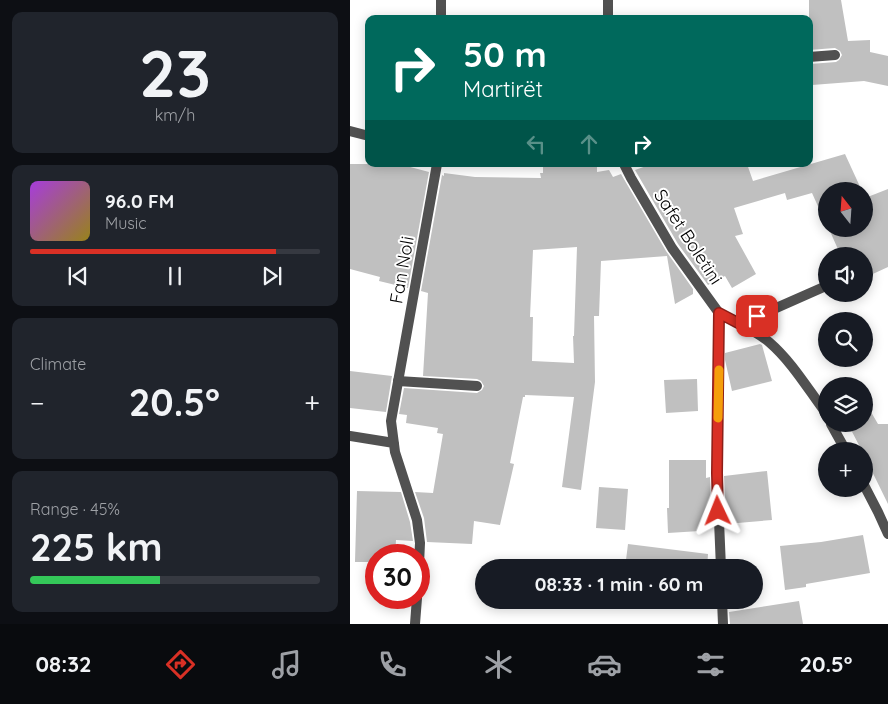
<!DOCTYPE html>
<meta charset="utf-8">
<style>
:root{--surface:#171b24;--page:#20242c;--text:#f1f3f6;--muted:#9ea1a6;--line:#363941;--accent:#d93025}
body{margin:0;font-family:Quicksand,sans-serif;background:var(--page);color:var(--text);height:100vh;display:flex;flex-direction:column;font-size:19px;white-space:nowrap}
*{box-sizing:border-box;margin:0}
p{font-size:16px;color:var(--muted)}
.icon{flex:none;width:28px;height:28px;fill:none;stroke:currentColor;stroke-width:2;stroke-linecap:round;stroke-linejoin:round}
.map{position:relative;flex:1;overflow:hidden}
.sheet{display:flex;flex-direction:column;gap:12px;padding:12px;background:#0d0f14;width:350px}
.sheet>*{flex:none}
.guide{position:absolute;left:15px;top:15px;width:448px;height:152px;border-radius:10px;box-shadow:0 2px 12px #0003;background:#00695c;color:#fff;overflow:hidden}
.needle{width:32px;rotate:343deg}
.buttons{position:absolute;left:468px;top:182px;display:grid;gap:10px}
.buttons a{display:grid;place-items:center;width:55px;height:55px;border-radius:50%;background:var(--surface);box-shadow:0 2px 12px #0003;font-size:25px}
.speed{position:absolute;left:15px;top:544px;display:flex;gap:10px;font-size:25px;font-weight:700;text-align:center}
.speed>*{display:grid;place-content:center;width:65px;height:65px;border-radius:50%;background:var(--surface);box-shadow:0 2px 12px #0003;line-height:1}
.speed .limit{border:8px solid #d22;background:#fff;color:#111}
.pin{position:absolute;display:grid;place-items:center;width:42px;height:42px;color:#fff;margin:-21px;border-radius:10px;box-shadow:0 2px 8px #0006}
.me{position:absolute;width:55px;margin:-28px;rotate:358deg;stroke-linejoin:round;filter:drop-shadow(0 0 4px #0008)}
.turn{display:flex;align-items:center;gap:18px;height:105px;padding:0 15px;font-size:22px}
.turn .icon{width:65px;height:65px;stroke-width:2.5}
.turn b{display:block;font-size:35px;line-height:42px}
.lanes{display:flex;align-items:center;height:48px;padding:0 15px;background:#0003;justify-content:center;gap:25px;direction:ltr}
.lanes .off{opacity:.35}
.big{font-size:38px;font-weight:700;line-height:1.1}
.sheet .widget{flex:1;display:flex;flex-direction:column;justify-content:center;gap:8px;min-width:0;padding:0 18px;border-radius:10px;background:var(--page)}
.sheet .dial{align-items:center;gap:0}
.dial b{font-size:65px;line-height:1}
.song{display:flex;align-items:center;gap:15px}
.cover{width:60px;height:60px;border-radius:8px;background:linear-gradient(135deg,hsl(280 70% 55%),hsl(50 70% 35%))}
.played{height:5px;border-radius:2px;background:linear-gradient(90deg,var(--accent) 85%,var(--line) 85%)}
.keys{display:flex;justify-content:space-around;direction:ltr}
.heat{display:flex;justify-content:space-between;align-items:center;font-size:28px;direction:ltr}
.charge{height:8px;border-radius:4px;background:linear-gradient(90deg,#34c759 45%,var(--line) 0)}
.trip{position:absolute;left:125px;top:559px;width:288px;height:50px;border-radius:25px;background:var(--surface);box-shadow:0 2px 12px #0003;font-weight:700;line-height:50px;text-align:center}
.tabs{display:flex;height:80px;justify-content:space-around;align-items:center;background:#090b0e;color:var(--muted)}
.tabs .icon{width:35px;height:35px}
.tabs .active{color:var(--accent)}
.tabs b{font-size:22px;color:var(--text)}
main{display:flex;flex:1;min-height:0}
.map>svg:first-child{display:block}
.building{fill:#c0c0c0;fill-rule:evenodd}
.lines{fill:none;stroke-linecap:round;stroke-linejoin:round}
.service{stroke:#515151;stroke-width:10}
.minor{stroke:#515151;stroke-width:10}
.route-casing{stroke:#8d1f18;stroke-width:12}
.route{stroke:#d93025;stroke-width:9}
.slow{stroke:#f59e0b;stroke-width:9}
.labels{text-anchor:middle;stroke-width:4;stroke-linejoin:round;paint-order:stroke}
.street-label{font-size:18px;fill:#000;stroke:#fff}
</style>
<main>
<section class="sheet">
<div class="widget dial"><b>23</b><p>km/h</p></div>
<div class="widget">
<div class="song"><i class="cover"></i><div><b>96.0 FM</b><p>Music</p></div></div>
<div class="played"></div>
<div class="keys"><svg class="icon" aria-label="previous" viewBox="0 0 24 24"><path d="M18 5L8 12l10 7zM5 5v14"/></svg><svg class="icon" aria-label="pause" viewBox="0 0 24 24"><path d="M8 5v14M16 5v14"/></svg><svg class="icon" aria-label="next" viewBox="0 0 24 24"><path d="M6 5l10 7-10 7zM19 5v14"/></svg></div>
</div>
<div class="widget"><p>Climate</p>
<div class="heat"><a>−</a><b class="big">20.5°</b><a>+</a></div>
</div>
<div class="widget"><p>Range · 45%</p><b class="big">225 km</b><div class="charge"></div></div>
</section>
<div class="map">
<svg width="538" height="624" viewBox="0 0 538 624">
<rect width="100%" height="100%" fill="#fff"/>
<path class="building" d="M459,0H491L498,41L520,40V52L538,56V86L514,81L462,85L460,64L486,62L489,60L492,55L490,51L485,48L459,50Z
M495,154L512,191H476V224L462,193L437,200L435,193L384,208L393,234L385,236L406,274L382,288L375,276L358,285L328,244L285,170L302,164H397L403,181Z
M0,164H49L79,172L58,288L29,281L30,277L0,269Z
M193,164H247V172L259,170L263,177L271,174L316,251L343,289V294L325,304L317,256L251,261L249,316H244L245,382L231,490L212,487L224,397L175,395V397H173L160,463L164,464L150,525L124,521L122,544L77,542L74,518L65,492L83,493L93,434L87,433L88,428L56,423L57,415L49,414L54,388L127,393L132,390L134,386L131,381L127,379L73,376L78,293L71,291L92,175L94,176V173L125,177L191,178L190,173H193ZM227,247L224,336H223L224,363L182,361L183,317H180L183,250Z
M538,189V267L514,278V256H491L479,229H514V195L515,198Z
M410,344L412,345L422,381L382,391L375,360V353Z
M0,371L42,376L36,412L0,408Z
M347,379L348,411L316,413L314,380Z
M502,380L505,386H491Z
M514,400L528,424H538V504L514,455V451H512L498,424H514Z
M319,460H356V478L360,477L362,525L350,526V531L318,533L317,508H319Z
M417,471L422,520L376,524L374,476Z
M249,487L278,489L275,530L246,528Z
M7,491L51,492L60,522L63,541L46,540L45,555H26V562H5Z
M513,535L520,573L456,584V587L435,590L430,546L471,542Z
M278,544L358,554L357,568H275Z
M449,601L453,624H380L379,612Z"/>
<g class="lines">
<path class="service" d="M459,57L485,55
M390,324L476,286
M48,381L127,386"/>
<path class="minor" d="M91,0V19
M258,19V0
M0,131L19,136
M274,164L281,178L322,248L369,313L367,473L371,568
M369,313C386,322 405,330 419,342C441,361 456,386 473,409L476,415
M481,424L496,451
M0,436L44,443
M514,485L528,512L538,534
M69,564L70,543L67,520L45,452L41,421L87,164
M372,600L373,624
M65,624L67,598"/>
</g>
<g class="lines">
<defs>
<path id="route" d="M368,511L367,473L369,313L390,324L407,316"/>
</defs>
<use href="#route" class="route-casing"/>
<use href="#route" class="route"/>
<path class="slow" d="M368,418L369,370"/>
</g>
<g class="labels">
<g class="street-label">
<text transform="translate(338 237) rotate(57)" y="6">Safet Boletini</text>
<text transform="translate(52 270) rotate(-80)" y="6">Fan Noli</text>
</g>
</g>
</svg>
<div class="buttons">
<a><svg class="needle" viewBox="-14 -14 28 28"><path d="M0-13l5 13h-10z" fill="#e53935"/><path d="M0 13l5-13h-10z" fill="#9ea1a6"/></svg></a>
<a><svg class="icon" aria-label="sound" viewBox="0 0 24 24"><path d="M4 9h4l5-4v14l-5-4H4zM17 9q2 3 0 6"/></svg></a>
<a><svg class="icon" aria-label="search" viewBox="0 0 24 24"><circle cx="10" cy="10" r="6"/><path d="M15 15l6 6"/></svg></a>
<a><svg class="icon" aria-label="layers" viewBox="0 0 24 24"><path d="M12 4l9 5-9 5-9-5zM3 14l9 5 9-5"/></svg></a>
<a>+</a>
</div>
<div class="speed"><div class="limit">30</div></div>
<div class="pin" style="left:407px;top:316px;background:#d93025"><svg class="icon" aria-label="arrive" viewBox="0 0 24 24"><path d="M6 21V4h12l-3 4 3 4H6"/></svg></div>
<svg class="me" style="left:368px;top:511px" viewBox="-20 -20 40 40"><path d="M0-17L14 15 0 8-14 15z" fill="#d93025" stroke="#fff" stroke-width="4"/></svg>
<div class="trip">08:33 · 1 min · 60 m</div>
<div class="guide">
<div class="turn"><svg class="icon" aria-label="right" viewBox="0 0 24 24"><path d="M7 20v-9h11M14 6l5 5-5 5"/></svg><div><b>50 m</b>Martirët</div></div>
<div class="lanes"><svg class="icon off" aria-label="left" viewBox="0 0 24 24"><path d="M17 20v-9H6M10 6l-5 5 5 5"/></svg><svg class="icon off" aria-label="ahead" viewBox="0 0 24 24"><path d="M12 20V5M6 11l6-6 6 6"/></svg><svg class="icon" aria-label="right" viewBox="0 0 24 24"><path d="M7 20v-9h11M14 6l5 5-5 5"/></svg></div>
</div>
</div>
</main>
<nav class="tabs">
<b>08:32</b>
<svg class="icon active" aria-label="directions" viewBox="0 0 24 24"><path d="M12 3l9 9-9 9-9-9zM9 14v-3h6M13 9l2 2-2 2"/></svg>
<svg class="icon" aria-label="music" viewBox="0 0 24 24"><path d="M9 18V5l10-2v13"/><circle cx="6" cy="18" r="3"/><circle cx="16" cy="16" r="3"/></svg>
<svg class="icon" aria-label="phone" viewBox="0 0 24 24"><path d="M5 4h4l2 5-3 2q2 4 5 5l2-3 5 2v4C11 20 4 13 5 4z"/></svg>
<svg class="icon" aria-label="climate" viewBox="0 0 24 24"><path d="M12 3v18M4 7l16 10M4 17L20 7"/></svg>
<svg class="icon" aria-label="car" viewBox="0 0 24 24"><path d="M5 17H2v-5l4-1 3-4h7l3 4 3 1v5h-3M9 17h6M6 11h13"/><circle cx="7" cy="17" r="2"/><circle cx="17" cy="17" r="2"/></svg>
<svg class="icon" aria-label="filters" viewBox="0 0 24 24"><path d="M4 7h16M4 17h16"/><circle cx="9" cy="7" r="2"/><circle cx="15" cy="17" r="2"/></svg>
<b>20.5°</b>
</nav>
